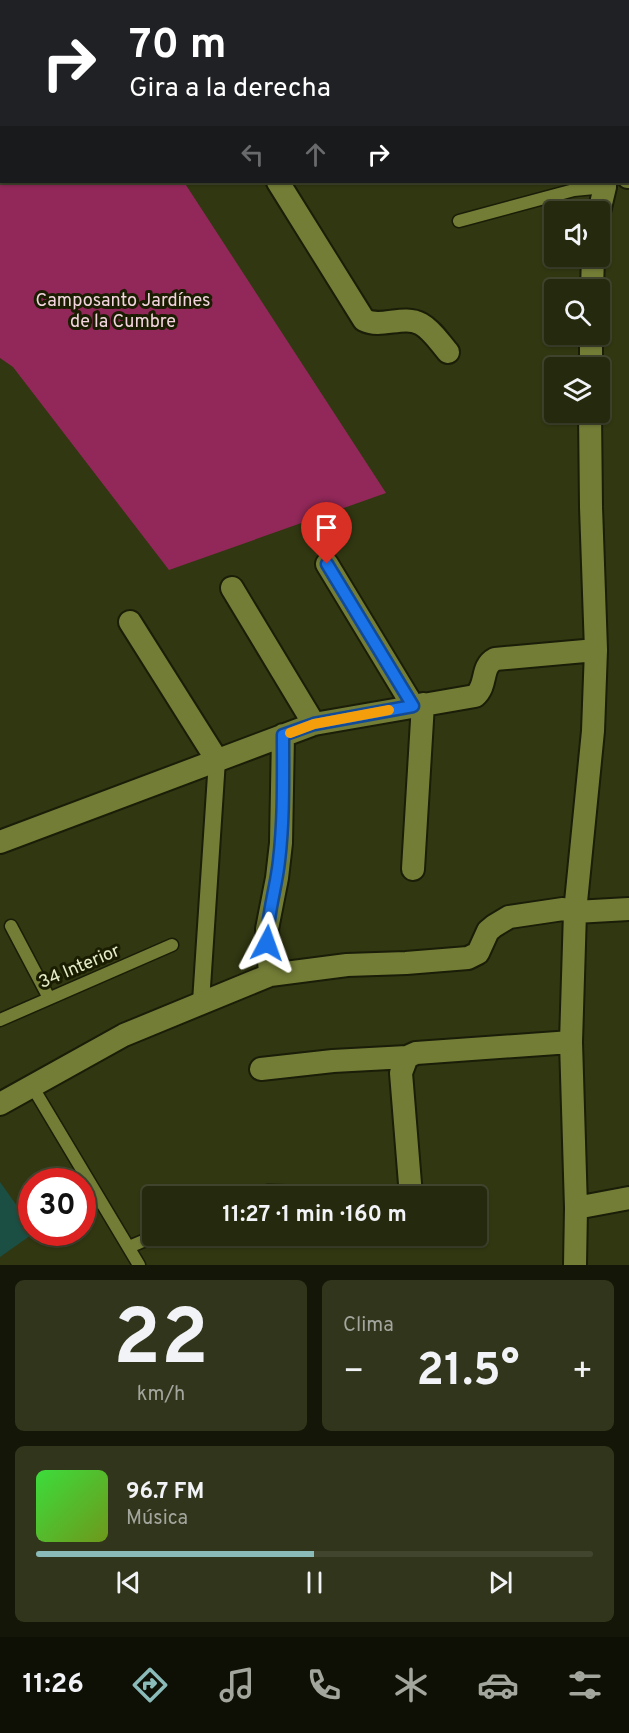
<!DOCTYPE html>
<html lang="es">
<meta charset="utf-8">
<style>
:root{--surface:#25290d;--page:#31351b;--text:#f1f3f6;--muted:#a3a69d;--line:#42452e;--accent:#8bbbb9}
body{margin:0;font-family:Overpass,sans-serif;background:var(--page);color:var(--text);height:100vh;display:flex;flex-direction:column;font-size:22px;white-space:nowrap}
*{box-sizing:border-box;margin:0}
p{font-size:20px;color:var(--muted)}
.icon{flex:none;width:33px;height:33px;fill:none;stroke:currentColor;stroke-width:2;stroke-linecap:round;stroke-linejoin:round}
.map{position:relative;height:1265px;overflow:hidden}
.side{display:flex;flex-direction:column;gap:15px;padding:15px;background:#141707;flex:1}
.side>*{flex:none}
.guide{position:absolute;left:0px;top:0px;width:630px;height:183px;box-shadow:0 2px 4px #0004,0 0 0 2px var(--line);background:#202124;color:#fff;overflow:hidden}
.buttons{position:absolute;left:544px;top:201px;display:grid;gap:12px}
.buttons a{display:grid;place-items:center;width:66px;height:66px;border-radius:6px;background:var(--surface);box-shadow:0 2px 4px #0004,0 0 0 2px var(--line);font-size:30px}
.speed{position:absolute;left:18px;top:1168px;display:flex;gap:12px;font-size:30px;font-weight:700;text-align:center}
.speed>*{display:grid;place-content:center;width:78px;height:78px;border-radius:50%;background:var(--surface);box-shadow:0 2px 4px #0004,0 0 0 2px var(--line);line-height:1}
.speed .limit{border:9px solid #d22;background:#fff;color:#111}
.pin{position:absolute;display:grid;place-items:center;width:51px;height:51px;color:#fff;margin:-62px -26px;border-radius:50% 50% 50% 0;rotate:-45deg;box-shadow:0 0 6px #0007}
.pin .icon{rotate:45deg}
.me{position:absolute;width:66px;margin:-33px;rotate:4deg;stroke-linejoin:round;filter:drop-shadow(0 0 4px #0008)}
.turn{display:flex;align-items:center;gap:21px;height:126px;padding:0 30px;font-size:27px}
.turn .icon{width:78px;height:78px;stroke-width:2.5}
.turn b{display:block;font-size:42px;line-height:51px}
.lanes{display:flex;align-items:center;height:57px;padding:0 30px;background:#0003;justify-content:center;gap:30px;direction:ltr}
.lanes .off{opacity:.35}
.big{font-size:45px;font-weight:700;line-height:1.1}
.side .card{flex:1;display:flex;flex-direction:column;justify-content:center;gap:9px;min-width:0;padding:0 21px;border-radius:9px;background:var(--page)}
.side .dial{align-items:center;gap:0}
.dial b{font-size:78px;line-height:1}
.song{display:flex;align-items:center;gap:18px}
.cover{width:72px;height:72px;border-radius:9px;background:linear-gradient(135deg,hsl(120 70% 55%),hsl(80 70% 35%))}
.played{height:6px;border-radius:3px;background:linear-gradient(90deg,var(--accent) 50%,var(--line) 50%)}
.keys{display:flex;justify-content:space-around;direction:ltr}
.heat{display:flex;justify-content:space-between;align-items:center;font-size:33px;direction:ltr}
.side .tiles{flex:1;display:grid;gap:15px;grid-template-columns:1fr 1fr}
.card:last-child{grid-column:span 2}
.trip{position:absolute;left:142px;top:1186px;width:345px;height:60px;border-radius:6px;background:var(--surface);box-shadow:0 2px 4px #0004,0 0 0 2px var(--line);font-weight:700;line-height:60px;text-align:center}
.dock{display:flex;height:96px;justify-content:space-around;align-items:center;background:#0f1005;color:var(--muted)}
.dock .icon{width:42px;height:42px}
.dock .selected{color:var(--accent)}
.dock b{font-size:27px;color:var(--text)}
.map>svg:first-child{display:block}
.green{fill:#912859}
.building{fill:#1c4f44}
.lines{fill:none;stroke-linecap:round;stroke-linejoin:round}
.service-casing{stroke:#1a1d07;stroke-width:15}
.pedestrian-casing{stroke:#1a1d07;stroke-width:20}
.minor-casing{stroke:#1a1d07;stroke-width:26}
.service{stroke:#737d36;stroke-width:12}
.pedestrian{stroke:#737d36;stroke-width:16}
.minor{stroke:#737d36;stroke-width:22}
.route-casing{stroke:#114b97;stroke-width:15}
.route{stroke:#1a73e8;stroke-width:10}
.slow{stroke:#f59e0b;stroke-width:10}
.labels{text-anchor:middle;stroke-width:6;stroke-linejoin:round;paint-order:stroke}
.park-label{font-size:18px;fill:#f4d5df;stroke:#1a1d01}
.street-label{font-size:18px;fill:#e5ecc8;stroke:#1a1d01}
</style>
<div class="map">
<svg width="629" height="1265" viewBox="0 0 629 1265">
<rect width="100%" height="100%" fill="#313711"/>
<path class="green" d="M0,0L68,1L2,2V182H184L386,493L169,570L13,367L0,358Z"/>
<path class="building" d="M0,1182L32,1227V1233H34L0,1257Z"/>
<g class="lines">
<defs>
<path id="service" d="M459,221L574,190L605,187
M11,926L49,998
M0,1020L172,945
M32,1086L139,1265
M249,1197L268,1191L305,1192
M129,1247L155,1236"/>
<path id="pedestrian" d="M201,1002L217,760"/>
<path id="minor" d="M159,0L160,2
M465,0L467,2
M628,177H629
M278,182L364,320C382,329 403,314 421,324C432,330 440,343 448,352
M599,212L605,187V182
M592,290L593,256
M591,368V334
M327,564L413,706
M232,588L314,724
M130,622L217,760
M0,842L314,724L475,696C488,685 480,667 495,659L596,650
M413,869L423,704
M270,975L267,929L277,878L281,843L283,735
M407,1057L401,1073L411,1196
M261,1069L333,1061L407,1057L416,1053L571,1042
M0,1104L124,1035L270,975L347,965L406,963L468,958L478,953L488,931L494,926L509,917L563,909L575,912L629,909
M576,1208L629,1198
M575,1265L576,1208L571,1042L575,912L593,731L596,650L591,507L590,412"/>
</defs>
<use href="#service" class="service-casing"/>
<use href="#pedestrian" class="pedestrian-casing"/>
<use href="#minor" class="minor-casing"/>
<use href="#service" class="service"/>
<use href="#pedestrian" class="pedestrian"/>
<use href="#minor" class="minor"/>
</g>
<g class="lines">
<defs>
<path id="route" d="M267,943C267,915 276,889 279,861C284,819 283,777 283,735L314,724L413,706L327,564"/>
</defs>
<use href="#route" class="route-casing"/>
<use href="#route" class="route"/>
<path class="slow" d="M290,733L314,724L389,710"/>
</g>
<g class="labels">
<g class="park-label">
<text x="123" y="306">Camposanto Jardínes<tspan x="123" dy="21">de la Cumbre</tspan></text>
</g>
<g class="street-label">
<text transform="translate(79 966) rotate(-23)" y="6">34 Interior</text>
</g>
</g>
</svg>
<div class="buttons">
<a><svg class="icon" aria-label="sound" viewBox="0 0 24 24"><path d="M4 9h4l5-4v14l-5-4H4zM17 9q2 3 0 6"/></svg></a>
<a><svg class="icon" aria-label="search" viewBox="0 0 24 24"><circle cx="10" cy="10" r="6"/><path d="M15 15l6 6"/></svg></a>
<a><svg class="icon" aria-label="layers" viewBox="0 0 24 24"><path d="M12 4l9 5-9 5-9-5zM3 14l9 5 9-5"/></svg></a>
</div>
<div class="speed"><div class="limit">30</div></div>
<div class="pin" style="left:327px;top:564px;background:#d93025"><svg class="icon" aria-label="arrive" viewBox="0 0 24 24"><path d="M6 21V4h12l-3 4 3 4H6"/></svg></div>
<svg class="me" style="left:267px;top:943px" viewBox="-20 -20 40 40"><path d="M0-17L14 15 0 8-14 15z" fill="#1a73e8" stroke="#fff" stroke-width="4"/></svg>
<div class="trip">11:27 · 1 min · 160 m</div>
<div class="guide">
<div class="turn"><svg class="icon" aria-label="right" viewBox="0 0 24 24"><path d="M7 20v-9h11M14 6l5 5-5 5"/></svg><div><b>70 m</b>Gira a la derecha</div></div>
<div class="lanes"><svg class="icon off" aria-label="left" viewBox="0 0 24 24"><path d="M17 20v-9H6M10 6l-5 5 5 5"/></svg><svg class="icon off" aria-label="ahead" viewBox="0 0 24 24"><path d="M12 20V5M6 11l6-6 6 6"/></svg><svg class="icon" aria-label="right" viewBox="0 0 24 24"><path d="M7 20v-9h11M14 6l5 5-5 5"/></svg></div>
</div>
</div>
<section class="side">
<div class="tiles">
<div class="card dial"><b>22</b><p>km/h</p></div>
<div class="card"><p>Clima</p>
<div class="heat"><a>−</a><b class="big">21.5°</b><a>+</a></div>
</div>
<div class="card">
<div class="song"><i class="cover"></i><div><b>96.7 FM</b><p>Música</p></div></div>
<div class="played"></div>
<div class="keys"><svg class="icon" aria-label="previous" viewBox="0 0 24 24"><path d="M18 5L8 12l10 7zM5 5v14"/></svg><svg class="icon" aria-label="pause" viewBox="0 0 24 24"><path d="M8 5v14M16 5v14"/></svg><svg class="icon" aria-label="next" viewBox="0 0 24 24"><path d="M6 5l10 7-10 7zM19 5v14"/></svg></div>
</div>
</div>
</section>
<nav class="dock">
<b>11:26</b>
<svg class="icon selected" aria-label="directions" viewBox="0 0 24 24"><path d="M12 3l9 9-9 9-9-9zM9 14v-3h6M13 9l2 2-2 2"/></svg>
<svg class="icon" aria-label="music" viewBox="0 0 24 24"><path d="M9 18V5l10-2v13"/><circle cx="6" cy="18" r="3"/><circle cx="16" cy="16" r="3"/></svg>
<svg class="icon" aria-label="phone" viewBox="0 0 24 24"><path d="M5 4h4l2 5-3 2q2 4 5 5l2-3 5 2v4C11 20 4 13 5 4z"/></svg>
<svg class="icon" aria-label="climate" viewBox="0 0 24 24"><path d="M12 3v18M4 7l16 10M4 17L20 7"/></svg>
<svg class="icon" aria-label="car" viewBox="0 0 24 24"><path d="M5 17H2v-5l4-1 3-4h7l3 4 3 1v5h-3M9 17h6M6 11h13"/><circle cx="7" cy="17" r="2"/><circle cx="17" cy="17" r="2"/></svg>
<svg class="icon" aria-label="filters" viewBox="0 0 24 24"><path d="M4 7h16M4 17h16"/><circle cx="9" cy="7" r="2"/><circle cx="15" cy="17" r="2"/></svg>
</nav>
